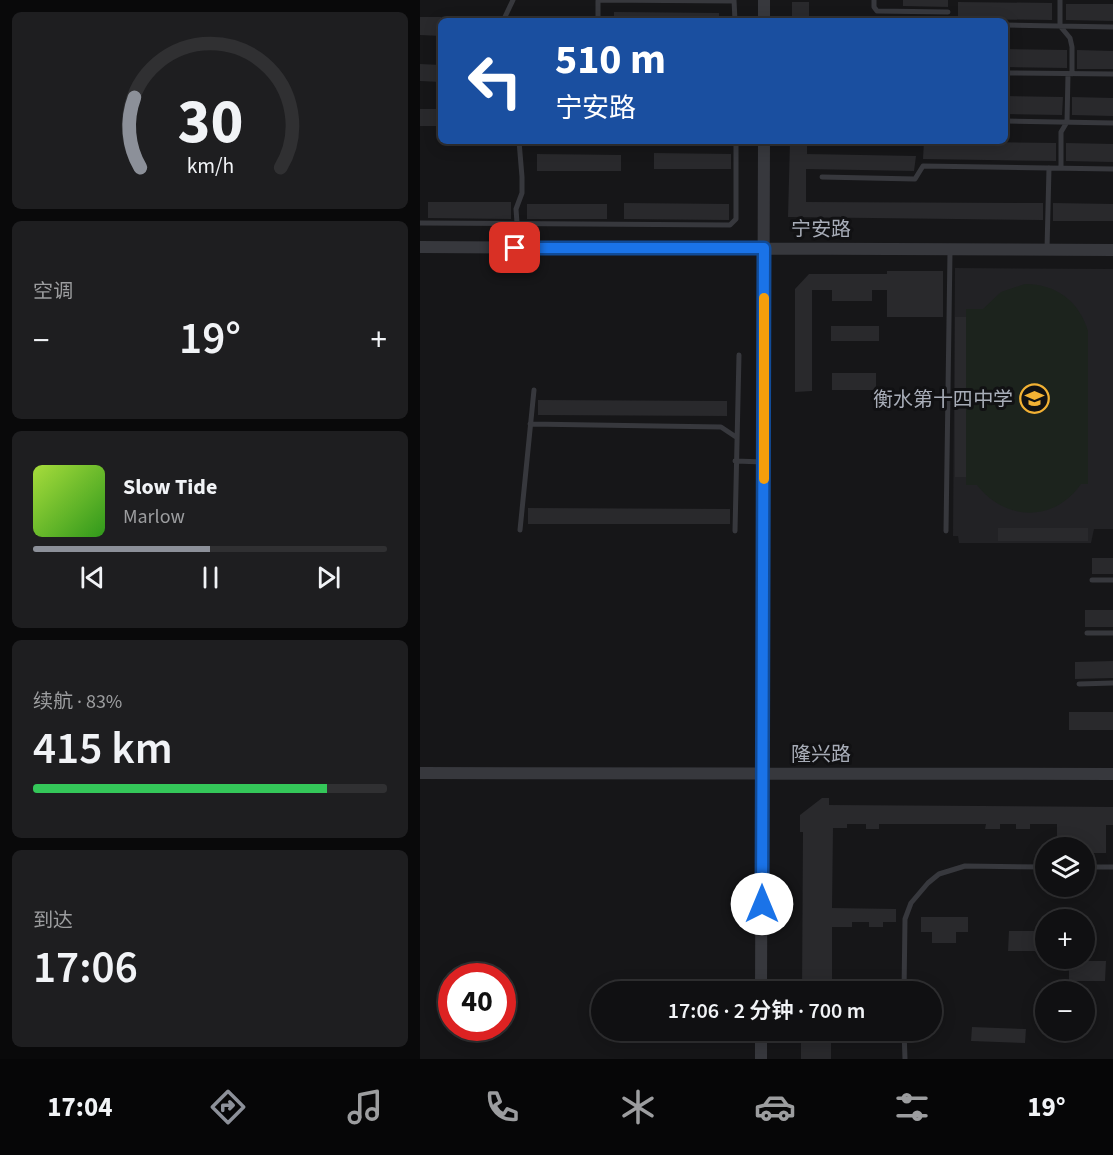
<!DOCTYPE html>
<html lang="zh">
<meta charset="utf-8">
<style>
:root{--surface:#101012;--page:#1e1e20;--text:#f1f3f6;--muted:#9c9d9f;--line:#303032;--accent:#8c9099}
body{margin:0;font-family:"Source Sans 3","Noto Sans SC",sans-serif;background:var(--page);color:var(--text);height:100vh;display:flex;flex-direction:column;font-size:22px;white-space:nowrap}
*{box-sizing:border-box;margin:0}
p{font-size:20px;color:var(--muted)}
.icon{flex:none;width:33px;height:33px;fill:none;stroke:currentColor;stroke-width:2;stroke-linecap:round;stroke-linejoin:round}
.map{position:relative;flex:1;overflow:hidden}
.drawer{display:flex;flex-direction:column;gap:12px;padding:12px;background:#09090a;width:420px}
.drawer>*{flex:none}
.banner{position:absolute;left:18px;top:18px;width:570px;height:126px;border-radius:9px;box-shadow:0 3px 15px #0003,0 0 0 2px var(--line);background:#1a4fa0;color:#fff;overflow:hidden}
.tools{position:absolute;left:615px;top:837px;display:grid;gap:12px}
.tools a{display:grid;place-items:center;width:60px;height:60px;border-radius:50%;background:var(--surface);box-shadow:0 3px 15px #0003,0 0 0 2px var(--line);font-size:30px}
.speed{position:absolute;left:18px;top:963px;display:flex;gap:12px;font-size:30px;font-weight:700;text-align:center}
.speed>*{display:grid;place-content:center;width:78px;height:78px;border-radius:50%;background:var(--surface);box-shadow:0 3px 15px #0003,0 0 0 2px var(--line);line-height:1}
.speed .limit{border:9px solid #d22;background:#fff;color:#111}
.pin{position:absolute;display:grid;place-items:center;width:51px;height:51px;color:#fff;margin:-26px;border-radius:12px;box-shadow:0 3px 9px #0006}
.me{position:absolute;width:66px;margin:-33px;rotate:0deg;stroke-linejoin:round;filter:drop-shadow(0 0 4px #0008)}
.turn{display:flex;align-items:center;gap:21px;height:126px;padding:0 18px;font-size:27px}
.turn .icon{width:78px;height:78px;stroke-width:2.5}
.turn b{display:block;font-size:42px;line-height:51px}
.big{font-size:45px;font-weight:600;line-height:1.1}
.drawer .card{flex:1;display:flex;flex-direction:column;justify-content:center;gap:9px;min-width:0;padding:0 21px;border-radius:9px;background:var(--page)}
.drawer .dial{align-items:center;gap:0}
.dial svg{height:156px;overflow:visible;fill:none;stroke:var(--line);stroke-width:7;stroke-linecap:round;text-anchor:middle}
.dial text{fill:var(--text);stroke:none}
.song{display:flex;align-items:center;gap:18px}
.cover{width:72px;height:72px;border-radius:9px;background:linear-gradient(135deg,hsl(80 70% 55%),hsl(110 70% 35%))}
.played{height:6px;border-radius:3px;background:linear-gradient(90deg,var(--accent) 50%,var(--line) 50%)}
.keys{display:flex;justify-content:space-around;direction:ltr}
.heat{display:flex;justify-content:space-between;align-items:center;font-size:33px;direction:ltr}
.charge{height:9px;border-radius:4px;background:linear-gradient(90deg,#34c759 83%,var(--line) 0)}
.trip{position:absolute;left:171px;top:981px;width:351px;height:60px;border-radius:30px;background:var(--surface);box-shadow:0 3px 15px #0003,0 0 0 2px var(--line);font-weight:600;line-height:60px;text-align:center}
.tabs{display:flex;height:96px;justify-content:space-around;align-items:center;background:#060607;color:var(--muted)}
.tabs .icon{width:42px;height:42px}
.tabs .active{color:var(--accent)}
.tabs b{font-size:27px;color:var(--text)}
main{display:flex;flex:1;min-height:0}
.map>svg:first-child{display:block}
.built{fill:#222225}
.green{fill:#1c231d}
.building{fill:#29292c}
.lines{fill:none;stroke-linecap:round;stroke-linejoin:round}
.service{stroke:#37383d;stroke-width:5}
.tertiary{stroke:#37383d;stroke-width:12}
.route-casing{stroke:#114b97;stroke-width:15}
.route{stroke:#1a73e8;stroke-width:10}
.slow{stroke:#f59e0b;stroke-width:10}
.labels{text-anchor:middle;stroke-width:6;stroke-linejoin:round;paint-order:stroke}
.street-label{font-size:20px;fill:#a8adb8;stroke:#111113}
.poi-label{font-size:20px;fill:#a8adb8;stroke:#111113;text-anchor:end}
</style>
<main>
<section class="drawer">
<div class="card dial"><svg viewBox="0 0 100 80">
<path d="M14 69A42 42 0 1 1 86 69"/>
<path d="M14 69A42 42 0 0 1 11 33" stroke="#8c9099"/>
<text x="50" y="56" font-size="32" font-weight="700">30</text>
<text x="50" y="72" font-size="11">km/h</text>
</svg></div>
<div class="card"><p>空调</p>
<div class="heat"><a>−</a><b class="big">19°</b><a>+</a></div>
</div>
<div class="card">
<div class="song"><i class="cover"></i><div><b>Slow Tide</b><p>Marlow</p></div></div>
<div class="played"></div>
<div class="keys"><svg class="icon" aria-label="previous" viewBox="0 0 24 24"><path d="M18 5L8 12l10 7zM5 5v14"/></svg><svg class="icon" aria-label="pause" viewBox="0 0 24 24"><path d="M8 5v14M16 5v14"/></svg><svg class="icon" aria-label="next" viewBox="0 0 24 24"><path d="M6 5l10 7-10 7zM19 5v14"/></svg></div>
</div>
<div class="card"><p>续航 · 83%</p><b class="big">415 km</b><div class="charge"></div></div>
<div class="card"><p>到达</p><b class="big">17:06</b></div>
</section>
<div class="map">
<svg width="693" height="1059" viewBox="0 0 693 1059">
<rect width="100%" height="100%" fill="#161618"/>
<path class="built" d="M535,268L693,269V529H674L671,543H539L538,536H533Z"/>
<path class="green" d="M605,284C636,284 659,301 668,331V484H661C634,523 585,521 557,485H546V309H563L581,292Z"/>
<path class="building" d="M483,0H528V7L483,6Z
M372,2H389V21H372Z
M538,2L632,3V20L538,19Z
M646,4H693V21L646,20Z
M194,12L299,13V21H194Z
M0,17H21V36L0,35Z
M585,49L647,50V68L585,67Z
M657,50L693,51V69H657Z
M0,64L21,65V82L0,81Z
M585,96L643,97L642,115L585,114Z
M652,97L693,98V116L652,115Z
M0,109H21V126H0Z
M370,141H387V154L496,156L494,171L386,169V202L623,203V220L368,217Z
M504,141L636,143V161L503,159Z
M646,143L693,144V162L646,161Z
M234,153L311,154V169H234Z
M117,154L201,155V171H117Z
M8,202H91V219L8,218Z
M204,203L309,204V220L204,219Z
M633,203L693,204V221H633Z
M107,204H187V219H107Z
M467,271H523V317H467V290H452V301H412V290H392V391L375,392V289L389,274H467Z
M535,317H546V477H535Z
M411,326H459V341H411Z
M412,373H456V390H412Z
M118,400L307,401V416L118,415Z
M108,508L310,509V524H108Z
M578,528H668V541H578Z
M672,558H693V574H672Z
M665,610H693V627H665Z
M693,661V678L655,679V662Z
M649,712H693V730H649Z
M402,798H409V805L693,807V825H686V853H664V848H637V824H610V829H596V824H580V829H565L566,824H459V829H446V824H427V828H413L412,908L476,909V922H463V927H449V922H432V927H412V992H382L383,832H380V815Z
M501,917H548V932H536V943H512V932H501Z
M589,931H626V951H588Z
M649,961H686L685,981H649Z
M552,1027L606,1029L605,1043L551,1041Z
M381,1030H411V1059H381Z"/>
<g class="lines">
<path class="service" d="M178,0L314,1
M314,0L315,21
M454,0V7L457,11L528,12
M640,0V26L650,38L652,47V74
M83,21L93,0
M178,21V0
M585,25L693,27
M585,73L693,74
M585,121L693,123
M641,168V132L647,122L648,74
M402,177L495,179L503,166L693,169
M0,223L310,225L316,219V141
M97,223L96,209L102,193V177L99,141
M627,249L629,168
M110,424L301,427L316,437
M315,461L344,462
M100,530L114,390
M315,531L319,355
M526,531L530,251
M672,580H693
M667,633H693
M659,684L693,683
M664,867H693
M484,992L485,919L491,903L508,883L519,874L545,866L626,867
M484,1030L485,1059"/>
<path class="tertiary" d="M344,21V0
M0,247L693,250
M0,773L693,774
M341,992L344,141
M341,1059V1030"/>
</g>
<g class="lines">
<defs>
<path id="route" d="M95,248H344L342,904"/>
</defs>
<use href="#route" class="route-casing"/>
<use href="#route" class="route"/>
<path class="slow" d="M344,479V298"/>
</g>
<defs>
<symbol id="school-ring" viewBox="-11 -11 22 22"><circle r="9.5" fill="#111113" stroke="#f2b134" stroke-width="1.5"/><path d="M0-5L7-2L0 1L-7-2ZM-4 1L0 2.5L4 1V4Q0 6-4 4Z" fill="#f2b134"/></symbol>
</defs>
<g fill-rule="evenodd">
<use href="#school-ring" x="598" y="382" width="33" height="33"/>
</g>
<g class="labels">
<g class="street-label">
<text x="401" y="236">宁安路</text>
<text x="401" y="761">隆兴路</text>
</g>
<g class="poi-label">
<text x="593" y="406">衡水第十四中学</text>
</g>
</g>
</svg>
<div class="tools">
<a><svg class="icon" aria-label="layers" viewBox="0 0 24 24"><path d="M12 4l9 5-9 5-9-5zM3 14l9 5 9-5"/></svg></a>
<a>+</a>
<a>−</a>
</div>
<div class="speed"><div class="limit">40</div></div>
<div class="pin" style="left:95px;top:248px;background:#d93025"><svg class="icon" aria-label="arrive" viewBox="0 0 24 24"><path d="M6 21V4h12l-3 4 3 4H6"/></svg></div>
<svg class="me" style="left:342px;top:904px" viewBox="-20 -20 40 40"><circle r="19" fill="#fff"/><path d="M0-13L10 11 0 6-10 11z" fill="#1a73e8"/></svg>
<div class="trip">17:06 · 2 分钟 · 700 m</div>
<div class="banner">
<div class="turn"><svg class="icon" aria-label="left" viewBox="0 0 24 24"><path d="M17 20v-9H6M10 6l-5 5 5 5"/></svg><div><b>510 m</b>宁安路</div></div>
</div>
</div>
</main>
<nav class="tabs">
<b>17:04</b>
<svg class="icon active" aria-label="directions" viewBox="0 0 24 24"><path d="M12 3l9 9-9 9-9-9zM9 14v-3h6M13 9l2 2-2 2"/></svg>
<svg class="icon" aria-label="music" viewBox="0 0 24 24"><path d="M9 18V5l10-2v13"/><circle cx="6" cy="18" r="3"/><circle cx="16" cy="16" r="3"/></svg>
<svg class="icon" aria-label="phone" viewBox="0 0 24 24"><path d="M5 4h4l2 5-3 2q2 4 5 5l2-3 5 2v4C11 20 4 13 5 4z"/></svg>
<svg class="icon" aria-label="climate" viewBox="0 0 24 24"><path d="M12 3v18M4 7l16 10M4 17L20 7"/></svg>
<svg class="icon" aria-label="car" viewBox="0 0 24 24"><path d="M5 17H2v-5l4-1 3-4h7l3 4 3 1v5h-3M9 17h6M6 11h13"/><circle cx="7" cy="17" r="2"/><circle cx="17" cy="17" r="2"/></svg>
<svg class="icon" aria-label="filters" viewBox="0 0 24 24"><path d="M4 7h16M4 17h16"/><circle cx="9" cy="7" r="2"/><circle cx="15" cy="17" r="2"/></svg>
<b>19°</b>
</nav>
